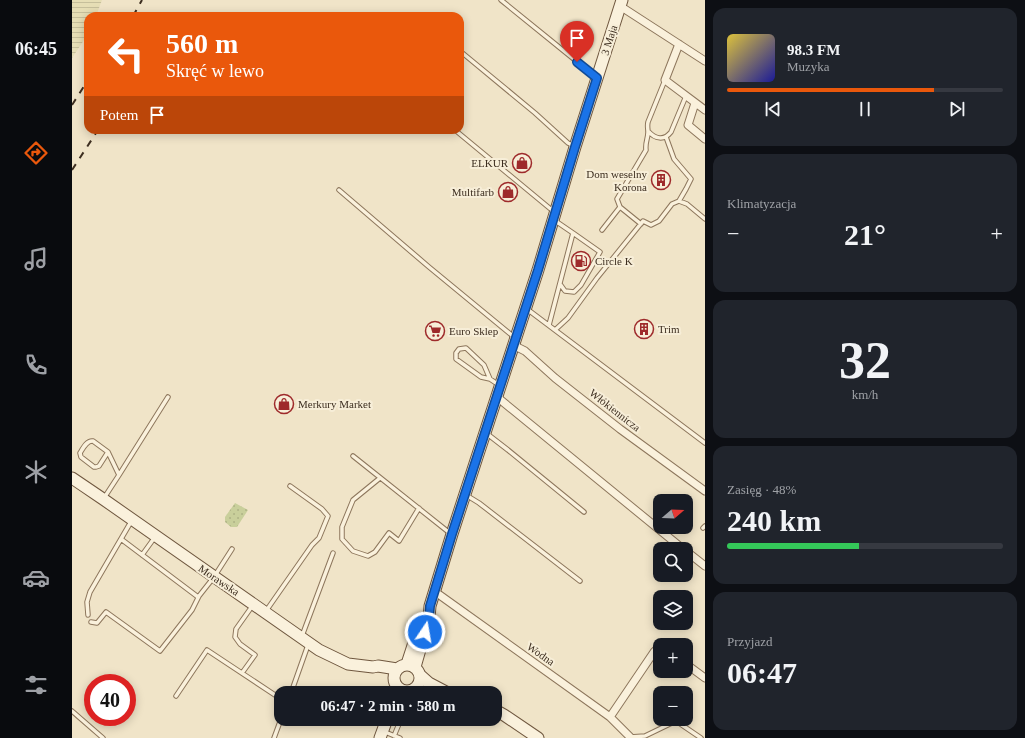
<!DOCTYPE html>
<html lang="pl">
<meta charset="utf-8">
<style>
:root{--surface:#171b24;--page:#20242c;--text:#f1f3f6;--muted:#9ea1a6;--line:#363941;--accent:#ea580c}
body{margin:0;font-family:Georgia,serif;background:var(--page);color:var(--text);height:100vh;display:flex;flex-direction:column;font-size:15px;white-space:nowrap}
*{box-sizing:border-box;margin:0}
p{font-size:13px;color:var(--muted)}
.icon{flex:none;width:22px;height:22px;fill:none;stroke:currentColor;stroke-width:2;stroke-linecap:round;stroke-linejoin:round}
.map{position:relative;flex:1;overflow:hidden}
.drawer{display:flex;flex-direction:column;gap:8px;padding:8px;background:#0d0f14;width:320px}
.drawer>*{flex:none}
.top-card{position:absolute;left:12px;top:12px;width:380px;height:122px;border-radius:12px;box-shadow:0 2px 10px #0003;background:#ea580c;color:#fff;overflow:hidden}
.needle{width:26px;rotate:71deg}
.fabs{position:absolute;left:581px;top:494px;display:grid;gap:8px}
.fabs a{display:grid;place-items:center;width:40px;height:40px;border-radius:8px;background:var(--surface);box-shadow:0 2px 10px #0003;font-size:20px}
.speed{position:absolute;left:12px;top:674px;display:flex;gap:8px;font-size:20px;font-weight:700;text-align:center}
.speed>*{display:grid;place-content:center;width:52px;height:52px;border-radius:50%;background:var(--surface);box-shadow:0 2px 10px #0003;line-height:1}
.speed .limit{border:6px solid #d22;background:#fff;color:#111}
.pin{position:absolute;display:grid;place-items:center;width:34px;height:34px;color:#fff;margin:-41px -17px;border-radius:50% 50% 50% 0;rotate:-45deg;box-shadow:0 0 4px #0007}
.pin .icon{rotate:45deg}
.me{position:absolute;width:44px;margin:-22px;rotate:12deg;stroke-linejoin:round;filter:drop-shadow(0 0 3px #0008)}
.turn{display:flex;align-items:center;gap:14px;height:84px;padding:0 16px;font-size:18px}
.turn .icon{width:52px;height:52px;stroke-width:2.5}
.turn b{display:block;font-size:28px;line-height:34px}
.then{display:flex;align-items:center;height:38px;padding:0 16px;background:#0003;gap:8px;font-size:15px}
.big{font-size:30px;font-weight:700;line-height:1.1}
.drawer .widget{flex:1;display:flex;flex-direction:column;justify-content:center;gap:6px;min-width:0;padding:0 14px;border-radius:12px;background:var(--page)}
.drawer .dial{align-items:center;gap:0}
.dial b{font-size:52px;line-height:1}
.song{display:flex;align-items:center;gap:12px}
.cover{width:48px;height:48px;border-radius:6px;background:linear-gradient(135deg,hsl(50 70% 55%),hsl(240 70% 35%))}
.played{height:4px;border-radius:2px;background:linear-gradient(90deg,var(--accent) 75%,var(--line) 75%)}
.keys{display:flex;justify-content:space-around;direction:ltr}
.heat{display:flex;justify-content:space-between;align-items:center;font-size:22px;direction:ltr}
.charge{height:6px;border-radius:3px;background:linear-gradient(90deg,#34c759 48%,var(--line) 0)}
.trip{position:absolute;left:202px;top:686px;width:228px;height:40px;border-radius:12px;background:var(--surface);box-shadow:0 2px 10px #0003;font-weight:700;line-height:40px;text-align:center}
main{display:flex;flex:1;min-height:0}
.tab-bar{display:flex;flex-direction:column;width:72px;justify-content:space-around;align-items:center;background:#090b0e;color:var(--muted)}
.tab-bar .icon{width:28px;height:28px}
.tab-bar .current{color:var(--accent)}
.tab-bar b{font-size:18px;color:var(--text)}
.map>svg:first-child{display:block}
.farmland{fill:url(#farmland-rules)}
.grass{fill:url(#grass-dots)}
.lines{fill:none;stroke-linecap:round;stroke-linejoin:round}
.lane-casing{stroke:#8d765c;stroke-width:5.5}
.street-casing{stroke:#8d765c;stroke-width:9}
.secondary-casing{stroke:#6f573f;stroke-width:13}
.lane{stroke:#faf1dc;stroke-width:3.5}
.street{stroke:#faf1dc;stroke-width:7}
.secondary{stroke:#faf1dc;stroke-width:11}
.rail{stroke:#3d2e20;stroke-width:2;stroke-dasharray:7 7;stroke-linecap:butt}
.route-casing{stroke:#114b97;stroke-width:10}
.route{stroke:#1a73e8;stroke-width:7}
.labels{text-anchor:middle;stroke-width:4;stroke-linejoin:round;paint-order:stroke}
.street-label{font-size:11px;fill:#3d2e20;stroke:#f7eed8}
.poi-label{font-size:11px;fill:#3d2e20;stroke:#f7eed8;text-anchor:start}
</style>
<main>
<nav class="tab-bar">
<b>06:45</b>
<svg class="icon current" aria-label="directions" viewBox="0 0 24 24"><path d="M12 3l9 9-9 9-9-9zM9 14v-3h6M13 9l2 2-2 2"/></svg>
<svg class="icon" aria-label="music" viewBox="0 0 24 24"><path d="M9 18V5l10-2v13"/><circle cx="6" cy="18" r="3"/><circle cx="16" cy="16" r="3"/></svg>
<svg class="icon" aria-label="phone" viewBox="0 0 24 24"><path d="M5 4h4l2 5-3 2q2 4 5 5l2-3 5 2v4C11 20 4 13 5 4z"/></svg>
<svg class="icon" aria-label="climate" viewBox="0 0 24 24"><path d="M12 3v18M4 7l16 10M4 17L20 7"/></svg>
<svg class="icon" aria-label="car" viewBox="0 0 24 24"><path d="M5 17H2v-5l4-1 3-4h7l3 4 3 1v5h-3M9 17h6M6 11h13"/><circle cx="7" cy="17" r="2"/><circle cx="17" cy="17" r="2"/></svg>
<svg class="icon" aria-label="filters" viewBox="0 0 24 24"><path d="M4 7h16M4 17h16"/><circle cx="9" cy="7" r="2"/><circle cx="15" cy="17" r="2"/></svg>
</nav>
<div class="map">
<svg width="633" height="738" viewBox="0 0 633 738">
<defs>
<pattern id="farmland-rules" width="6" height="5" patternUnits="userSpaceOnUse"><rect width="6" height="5" fill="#e6deb5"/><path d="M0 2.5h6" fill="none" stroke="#c6bf9b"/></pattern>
<pattern id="grass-dots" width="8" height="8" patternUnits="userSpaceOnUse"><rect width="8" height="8" fill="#c9cf9b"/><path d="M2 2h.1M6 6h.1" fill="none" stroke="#aeb285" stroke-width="1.8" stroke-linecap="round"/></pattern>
</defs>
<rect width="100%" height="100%" fill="#f0e4c8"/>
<path class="farmland" d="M0,0H30L24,16H16V34L0,58Z"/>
<path class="grass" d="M163,503L176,510L165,527H159L153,522V517Z"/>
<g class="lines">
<defs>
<path id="lane" d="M429,0L524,77
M388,51L463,113L496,143L502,146
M383,130L481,211
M576,131C583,139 592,141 599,132L614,96
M594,137L602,159L619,179L614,189L607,201
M267,190L357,267L442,337
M548,207L545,199L574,150C573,142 576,139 576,132C576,129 575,126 576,122L593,80
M530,230L548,207L569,224
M488,284L493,291L502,292L509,285L528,252L501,233
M455,309L633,443
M477,325L501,233L482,220
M483,330L496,318L525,278L571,221L579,225L587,221L600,204L607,201L615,204L633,219
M418,379L409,377L384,359V353L387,349L394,348L412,365L418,379L427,385
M414,433L436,450L512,512
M281,456L379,534
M47,475L96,397
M308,478L281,500L270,527V539L281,551L296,556L303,552L317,533L327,541L347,508
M394,495L407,503L508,581
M32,498L47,475L36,452L21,441C15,440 11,448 8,453L9,457L22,467H24L27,466L36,452
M631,528L633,526
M49,539L126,597
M70,555L83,537
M194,611L240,545L247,538L256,516L250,509L218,486
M16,615L15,602L18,592L60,520
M19,622L25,623L34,612L88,651L120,610L127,596L142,577L160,549
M230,636L261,553
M170,673L183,655L168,644L163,637L164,629L181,605
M219,693L236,645
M104,696L135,650L209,699
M0,711L31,738
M313,732L328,738
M322,736L329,719
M558,737L573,736L604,721L629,738
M202,738L209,719"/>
<path id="street" d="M548,6L633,61
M607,44L593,80L633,110
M623,103L616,125L633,139
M441,345L453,351L483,378L548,429L633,491
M425,397L611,549
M614,551L633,566
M362,591L538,717L558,737V738
M614,664L633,678
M538,717L582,652L586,648L588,649"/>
<path id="secondary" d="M0,478L31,499L247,650L276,664L301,667L306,666L325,669
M335,664L349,621
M322 678a13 13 0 1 1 26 0a13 13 0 1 1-26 0Z
M343,667L357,618L358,606L380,534L466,270L503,147L550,0
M348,675L357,683L376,693
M423,710L432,715L466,738
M308,738L315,719"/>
</defs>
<use href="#lane" class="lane-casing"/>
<use href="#street" class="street-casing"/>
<use href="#secondary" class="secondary-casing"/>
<use href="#lane" class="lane"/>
<use href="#street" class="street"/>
<use href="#secondary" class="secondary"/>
<path class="rail" d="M61,16L70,0
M0,105L16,80
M0,170L26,130"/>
</g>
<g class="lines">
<defs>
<path id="route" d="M353,632L357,618L358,606L380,534L466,270L503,147L525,78L505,62"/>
</defs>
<use href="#route" class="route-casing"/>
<use href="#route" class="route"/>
</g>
<defs>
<symbol id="shop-ring" viewBox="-11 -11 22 22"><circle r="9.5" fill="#f7eed8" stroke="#9e2a2b" stroke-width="1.5"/><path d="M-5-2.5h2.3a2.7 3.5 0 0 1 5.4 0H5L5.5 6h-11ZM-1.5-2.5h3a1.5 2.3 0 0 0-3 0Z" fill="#9e2a2b"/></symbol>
<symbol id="building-ring" viewBox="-11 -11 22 22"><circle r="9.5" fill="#f7eed8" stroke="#9e2a2b" stroke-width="1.5"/><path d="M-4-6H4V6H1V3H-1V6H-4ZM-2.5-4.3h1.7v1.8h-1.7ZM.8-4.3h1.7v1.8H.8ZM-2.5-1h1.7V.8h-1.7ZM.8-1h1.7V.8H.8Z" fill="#9e2a2b"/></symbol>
<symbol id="fuel-ring" viewBox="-11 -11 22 22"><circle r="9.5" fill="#f7eed8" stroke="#9e2a2b" stroke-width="1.5"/><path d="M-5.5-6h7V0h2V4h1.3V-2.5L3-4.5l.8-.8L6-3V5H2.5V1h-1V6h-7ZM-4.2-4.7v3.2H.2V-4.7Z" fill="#9e2a2b"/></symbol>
<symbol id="supermarket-ring" viewBox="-11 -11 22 22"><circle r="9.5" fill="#f7eed8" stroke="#9e2a2b" stroke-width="1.5"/><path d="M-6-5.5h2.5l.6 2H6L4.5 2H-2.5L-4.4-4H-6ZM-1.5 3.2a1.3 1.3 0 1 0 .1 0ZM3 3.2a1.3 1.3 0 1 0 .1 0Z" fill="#9e2a2b"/></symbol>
</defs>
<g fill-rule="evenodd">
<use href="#shop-ring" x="439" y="152" width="22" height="22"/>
<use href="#building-ring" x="578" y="169" width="22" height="22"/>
<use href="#shop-ring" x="425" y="181" width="22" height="22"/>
<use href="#fuel-ring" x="498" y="250" width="22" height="22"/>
<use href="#building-ring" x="561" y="318" width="22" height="22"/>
<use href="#supermarket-ring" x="352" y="320" width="22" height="22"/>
<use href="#shop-ring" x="201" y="393" width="22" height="22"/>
</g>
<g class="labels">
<g class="street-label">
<text transform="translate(537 40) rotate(-72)" y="4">3 Maja</text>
<text transform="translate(543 410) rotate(38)" y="4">Włókiennicza</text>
<text transform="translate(147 580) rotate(34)" y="4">Morawska</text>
<text transform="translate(469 654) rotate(35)" y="4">Wodna</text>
</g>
<g class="poi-label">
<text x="436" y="167" text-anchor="end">ELKUR</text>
<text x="575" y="178" text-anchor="end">Dom weselny<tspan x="575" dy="13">Korona</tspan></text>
<text x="422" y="196" text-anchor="end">Multifarb</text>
<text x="523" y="265">Circle K</text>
<text x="586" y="333">Trim</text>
<text x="377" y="335">Euro Sklep</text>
<text x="226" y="408">Merkury Market</text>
</g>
</g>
</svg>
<div class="fabs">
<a><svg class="needle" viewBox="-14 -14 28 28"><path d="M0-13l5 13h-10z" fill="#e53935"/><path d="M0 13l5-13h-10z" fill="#9ea1a6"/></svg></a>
<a><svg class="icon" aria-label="search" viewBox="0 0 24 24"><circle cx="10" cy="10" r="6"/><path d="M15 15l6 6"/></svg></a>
<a><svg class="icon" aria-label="layers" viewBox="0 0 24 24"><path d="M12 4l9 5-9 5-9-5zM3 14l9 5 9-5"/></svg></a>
<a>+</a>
<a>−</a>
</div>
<div class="speed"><div class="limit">40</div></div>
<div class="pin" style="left:505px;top:62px;background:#d93025"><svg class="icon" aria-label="arrive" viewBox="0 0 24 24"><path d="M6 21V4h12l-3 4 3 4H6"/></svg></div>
<svg class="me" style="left:353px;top:632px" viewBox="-20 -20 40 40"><circle r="17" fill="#1a73e8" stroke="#fff" stroke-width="3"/><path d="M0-11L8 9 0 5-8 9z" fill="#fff"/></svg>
<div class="trip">06:47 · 2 min · 580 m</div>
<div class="top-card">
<div class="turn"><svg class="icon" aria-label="left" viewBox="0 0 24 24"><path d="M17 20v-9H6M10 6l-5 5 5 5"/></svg><div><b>560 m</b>Skręć w lewo</div></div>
<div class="then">Potem<svg class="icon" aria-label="arrive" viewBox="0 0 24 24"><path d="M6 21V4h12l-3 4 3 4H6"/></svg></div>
</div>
</div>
<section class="drawer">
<div class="widget">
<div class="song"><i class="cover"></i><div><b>98.3 FM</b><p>Muzyka</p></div></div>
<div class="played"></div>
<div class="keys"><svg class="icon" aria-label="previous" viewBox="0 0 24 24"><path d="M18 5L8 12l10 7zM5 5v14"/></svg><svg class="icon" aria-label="pause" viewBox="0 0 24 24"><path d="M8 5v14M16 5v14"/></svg><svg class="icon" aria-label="next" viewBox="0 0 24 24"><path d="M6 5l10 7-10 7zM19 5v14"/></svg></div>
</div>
<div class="widget"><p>Klimatyzacja</p>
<div class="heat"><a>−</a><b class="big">21°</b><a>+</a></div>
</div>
<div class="widget dial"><b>32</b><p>km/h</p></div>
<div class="widget"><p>Zasięg · 48%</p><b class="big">240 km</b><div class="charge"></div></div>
<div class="widget"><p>Przyjazd</p><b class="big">06:47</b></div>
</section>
</main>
